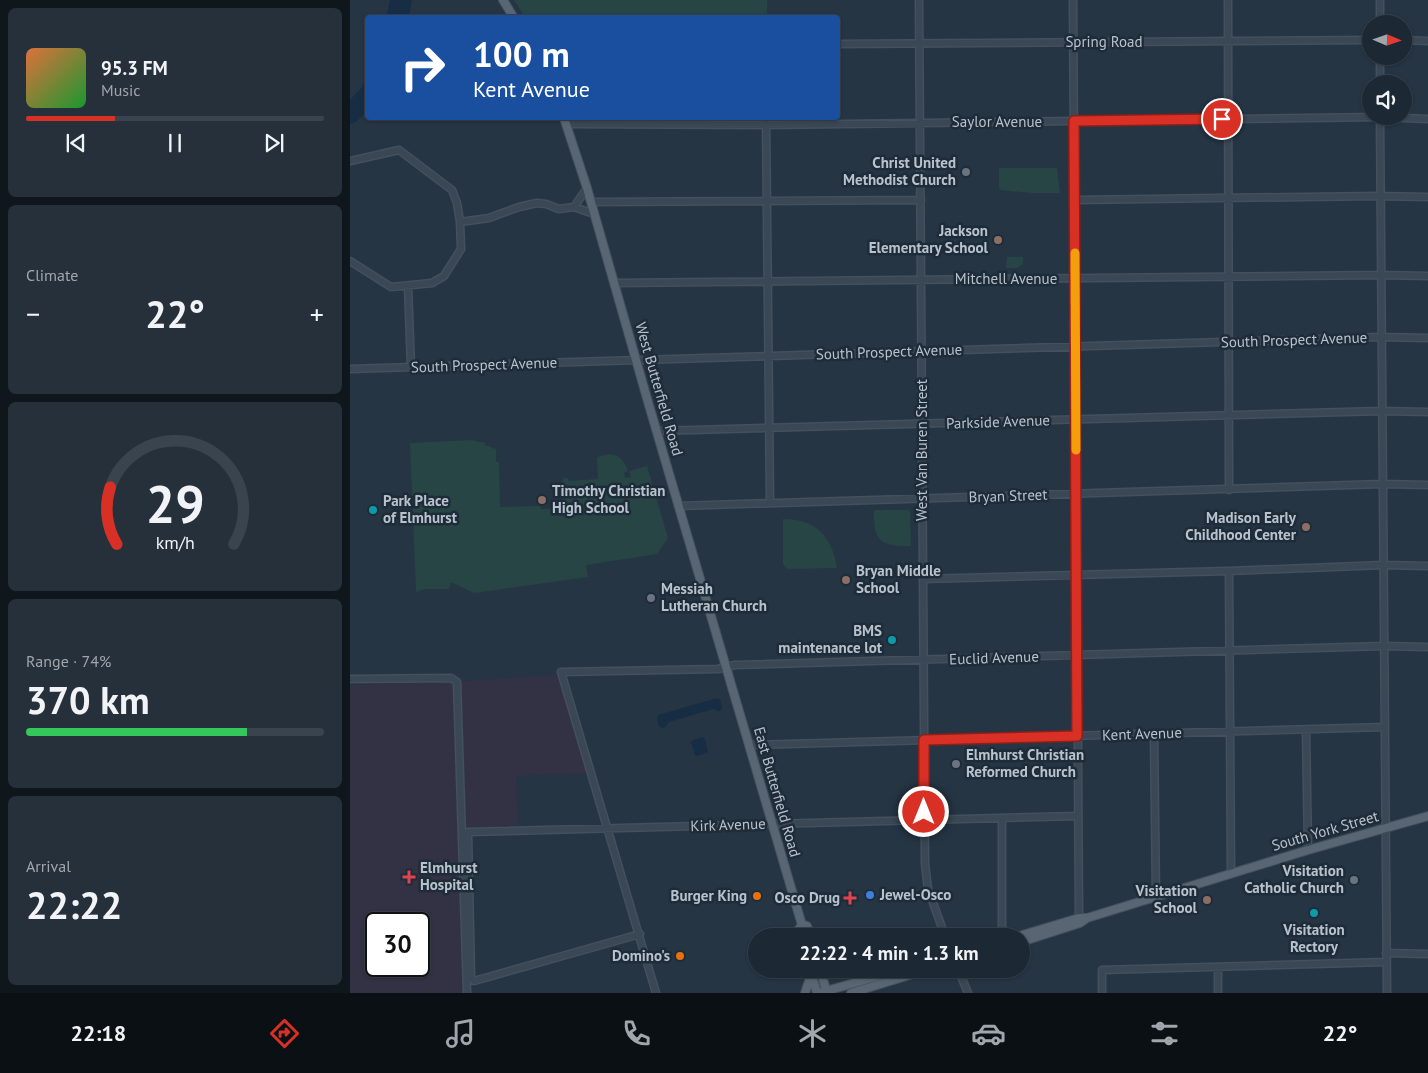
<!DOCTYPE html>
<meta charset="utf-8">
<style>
:root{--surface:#1c2833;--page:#25303b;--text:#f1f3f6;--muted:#a0a6ac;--line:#3a444e;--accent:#d93025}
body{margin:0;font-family:"PT Sans",sans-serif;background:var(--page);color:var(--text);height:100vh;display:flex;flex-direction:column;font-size:19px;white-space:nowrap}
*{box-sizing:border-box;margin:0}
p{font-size:16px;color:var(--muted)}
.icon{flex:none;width:28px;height:28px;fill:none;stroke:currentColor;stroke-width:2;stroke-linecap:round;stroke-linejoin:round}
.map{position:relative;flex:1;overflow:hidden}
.drawer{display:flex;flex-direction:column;gap:8px;padding:8px;background:#0f161c;width:350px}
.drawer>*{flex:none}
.banner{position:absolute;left:15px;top:15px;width:475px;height:105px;border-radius:5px;box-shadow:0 1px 4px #0004,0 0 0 1px var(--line);background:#1a4fa0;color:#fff;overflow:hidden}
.needle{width:32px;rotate:92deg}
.buttons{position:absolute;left:1012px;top:15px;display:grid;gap:10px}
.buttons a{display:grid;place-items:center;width:50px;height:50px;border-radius:50%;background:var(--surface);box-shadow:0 1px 4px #0004,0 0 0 1px var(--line);font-size:25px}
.speed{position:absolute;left:15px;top:912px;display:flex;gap:10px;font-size:25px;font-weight:700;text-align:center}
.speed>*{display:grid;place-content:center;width:65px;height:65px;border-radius:50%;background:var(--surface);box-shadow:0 1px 4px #0004,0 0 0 1px var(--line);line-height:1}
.speed .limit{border:2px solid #111;border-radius:8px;background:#fff;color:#111}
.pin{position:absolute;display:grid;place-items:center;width:42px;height:42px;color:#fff;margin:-21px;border:2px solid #fff;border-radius:50%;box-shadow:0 1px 5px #0007}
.me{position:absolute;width:55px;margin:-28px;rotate:0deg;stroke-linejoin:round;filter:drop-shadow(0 0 4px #0008)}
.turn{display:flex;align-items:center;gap:18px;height:105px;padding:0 25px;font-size:22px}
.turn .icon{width:65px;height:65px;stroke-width:2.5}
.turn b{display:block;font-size:35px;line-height:42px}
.big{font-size:38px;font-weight:700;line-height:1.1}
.drawer .widget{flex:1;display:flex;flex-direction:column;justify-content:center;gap:8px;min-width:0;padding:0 18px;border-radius:8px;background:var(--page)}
.drawer .dial{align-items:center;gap:0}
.dial svg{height:130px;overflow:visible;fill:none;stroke:var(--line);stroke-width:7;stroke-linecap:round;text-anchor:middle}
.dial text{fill:var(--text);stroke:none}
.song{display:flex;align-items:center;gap:15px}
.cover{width:60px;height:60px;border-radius:8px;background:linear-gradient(135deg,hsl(20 70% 55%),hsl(130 70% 35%))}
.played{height:5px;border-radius:2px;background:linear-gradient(90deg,var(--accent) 30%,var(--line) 30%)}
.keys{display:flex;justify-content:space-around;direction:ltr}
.heat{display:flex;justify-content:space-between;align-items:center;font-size:28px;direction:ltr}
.charge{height:8px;border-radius:4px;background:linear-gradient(90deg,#34c759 74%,var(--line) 0)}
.trip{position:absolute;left:398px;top:928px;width:282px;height:50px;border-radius:25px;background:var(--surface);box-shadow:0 1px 4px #0004,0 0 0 1px var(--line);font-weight:700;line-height:50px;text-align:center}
.menu{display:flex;height:80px;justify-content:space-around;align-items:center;background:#0b1014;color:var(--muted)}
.menu .icon{width:35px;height:35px}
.menu .on{color:var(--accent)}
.menu b{font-size:22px;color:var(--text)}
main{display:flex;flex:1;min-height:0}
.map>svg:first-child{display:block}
.medical{fill:#333244;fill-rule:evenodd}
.green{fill:#274545}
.water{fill:#172d44}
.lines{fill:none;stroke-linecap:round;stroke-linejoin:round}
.minor-casing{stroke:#43505d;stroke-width:9}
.major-casing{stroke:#43505d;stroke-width:10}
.minor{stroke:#3a4754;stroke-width:6}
.major{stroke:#586674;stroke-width:8}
.route-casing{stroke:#8d1f18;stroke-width:12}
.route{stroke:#d93025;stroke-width:9}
.slow{stroke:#f59e0b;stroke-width:9}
.worship-dot{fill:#6b7280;stroke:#1e2c39;stroke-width:2}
.education-dot{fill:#8d6e63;stroke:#1e2c39;stroke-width:2}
.culture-dot{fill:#0f9aa8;stroke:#1e2c39;stroke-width:2}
.health-dot{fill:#e0444e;stroke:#1e2c39;stroke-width:2}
.shop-dot{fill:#3f7fe0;stroke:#1e2c39;stroke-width:2}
.food-dot{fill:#e8710a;stroke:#1e2c39;stroke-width:2}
.labels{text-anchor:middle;stroke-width:5;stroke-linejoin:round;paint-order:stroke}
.street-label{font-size:15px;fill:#b7c2cd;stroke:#1e2c39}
.poi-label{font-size:15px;font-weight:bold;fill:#b7c2cd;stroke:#1e2c39;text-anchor:end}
</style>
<main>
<section class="drawer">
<div class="widget">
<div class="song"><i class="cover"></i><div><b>95.3 FM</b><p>Music</p></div></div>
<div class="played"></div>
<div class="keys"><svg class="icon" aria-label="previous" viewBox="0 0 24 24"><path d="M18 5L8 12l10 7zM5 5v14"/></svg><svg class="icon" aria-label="pause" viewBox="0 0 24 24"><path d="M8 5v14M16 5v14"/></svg><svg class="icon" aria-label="next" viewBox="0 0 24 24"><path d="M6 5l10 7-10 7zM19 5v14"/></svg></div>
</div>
<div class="widget"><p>Climate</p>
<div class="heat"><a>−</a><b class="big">22°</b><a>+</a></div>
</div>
<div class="widget dial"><svg viewBox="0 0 100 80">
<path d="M14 69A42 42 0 1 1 86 69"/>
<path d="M14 69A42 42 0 0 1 10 34" stroke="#d93025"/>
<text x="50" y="56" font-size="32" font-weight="700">29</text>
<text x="50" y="72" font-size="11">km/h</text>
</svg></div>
<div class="widget"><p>Range · 74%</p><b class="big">370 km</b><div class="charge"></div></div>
<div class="widget"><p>Arrival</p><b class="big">22:22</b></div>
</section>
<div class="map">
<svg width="1078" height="993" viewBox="0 0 1078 993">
<rect width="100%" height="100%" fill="#253544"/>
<path class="medical" d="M207,675L237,773L166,776L168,828L116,830L120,993H0V685L97,682ZM26,924H69V966H26Z"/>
<path class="green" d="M164,0H417V17H175Z
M649,168H707L710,193H683L650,190L649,188Z
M657,257H673V264L667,268H656Z
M122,440L128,442H134L135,445L146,449V462H149L150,507L190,506L191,509L214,508L213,478H218V481L248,479L247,457C263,452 272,454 278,471L274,473L275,478L281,477L279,471L297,466L318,538L307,554L236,565L238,577L124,593L101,582L99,589H75L66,592L60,443Z
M524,510H558L560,512L561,546C531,547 523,541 524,510Z
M433,519C466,519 482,536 487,568L437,569L433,564Z"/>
<path class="water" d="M40,0H62L59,17H36Z
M17,75V111L6,122L0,124V100L12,87Z
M367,698L370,699L372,708L371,711H367L363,709L319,722L314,728L309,727L307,717L308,715Z
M352,737L355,739L358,752L347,756L345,755L341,742L343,740Z"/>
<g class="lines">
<defs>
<path id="minor" d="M569,0L575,864L578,889L595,936
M723,0L729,918
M878,0L879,490
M1030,24V0
M1054,40L1078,41
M488,44L1021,40
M1030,56V84
M1030,116L1037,993
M416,118L420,502
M217,124L416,125L1030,117L1078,119
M0,161L49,150L102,190L107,203L110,222L111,249L94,276L82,283L41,287L0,261
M725,200L1025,196L1078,197
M241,202L571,200
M224,207L237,188
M110,222L139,218L169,207L187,203L196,204L209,209L224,207L244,214
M264,283L1031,275L1078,276
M58,286L61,367
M0,369L1032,337L1078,338
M307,431L1032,411L1078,412
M328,506L1033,484L1078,485
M879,571L881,874
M573,579L879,571L1033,565L1078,566
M0,679L101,678L107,682L117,993
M956,730L958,850
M804,734L806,897
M399,745L1035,727
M652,818V936
M290,934L124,981L121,978L118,832L727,816
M1036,953L1078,954
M868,967V993
M608,969L618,993
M306,993L211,672L368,669L385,665L1034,646L1078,647
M752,993V970L1036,962"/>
<path id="major" d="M153,0L164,18
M214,118L237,188L298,402L452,925L457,926L460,936
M450,936L448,930L452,925
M669,936L729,918H737L958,850L1078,816
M671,942L730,923L737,918
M460,969L467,993
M470,969L477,993
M455,993L461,975
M469,993L553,969
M501,993L579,969"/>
</defs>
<use href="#minor" class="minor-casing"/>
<use href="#major" class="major-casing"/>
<use href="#minor" class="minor"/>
<use href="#major" class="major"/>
</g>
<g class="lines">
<defs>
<path id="route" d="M574,812V740L727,736L724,121L872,119"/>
</defs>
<use href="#route" class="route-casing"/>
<use href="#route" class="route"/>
<path class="slow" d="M725,253L726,450"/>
</g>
<g class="worship-dot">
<circle cx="616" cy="172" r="5"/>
<circle cx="301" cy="598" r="5"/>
<circle cx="606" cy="764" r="5"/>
<circle cx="1004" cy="880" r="5"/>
</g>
<g class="education-dot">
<circle cx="648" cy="240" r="5"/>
<circle cx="192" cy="500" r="5"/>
<circle cx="956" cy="527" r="5"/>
<circle cx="496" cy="580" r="5"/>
<circle cx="857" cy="900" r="5"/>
</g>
<g class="culture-dot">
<circle cx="23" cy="510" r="5"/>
<circle cx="542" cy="640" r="5"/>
<circle cx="964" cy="913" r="5"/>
</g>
<g class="health-dot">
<path d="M56.5 869.5h5v5h5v5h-5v5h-5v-5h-5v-5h5z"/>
<path d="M497.5 890.5h5v5h5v5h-5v5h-5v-5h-5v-5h5z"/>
</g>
<circle class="shop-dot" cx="520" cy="895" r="5"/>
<g class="food-dot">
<circle cx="407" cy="896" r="5"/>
<circle cx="330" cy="956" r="5"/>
</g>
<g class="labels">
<g class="street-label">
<text x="754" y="47">Spring Road</text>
<text x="647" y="127">Saylor Avenue</text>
<text x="656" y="284">Mitchell Avenue</text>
<text transform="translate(944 340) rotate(-2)" y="5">South Prospect Avenue</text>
<text transform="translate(539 352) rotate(-2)" y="5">South Prospect Avenue</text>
<text transform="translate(134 365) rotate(-2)" y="5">South Prospect Avenue</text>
<text transform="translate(309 389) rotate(74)" y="5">West Butterfield Road</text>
<text transform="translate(648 422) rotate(-2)" y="5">Parkside Avenue</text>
<text transform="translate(572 450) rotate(-90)" y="5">West Van Buren Street</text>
<text transform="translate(658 496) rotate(-2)" y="5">Bryan Street</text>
<text transform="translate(644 658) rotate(-2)" y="5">Euclid Avenue</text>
<text transform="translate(792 734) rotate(-2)" y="5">Kent Avenue</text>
<text transform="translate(427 792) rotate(74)" y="5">East Butterfield Road</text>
<text transform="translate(378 825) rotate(-2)" y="5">Kirk Avenue</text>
<text transform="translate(975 831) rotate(-16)" y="5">South York Street</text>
</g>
<g class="poi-label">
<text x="606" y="168">Christ United<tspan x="606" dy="17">Methodist Church</tspan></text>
<text x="638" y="236">Jackson<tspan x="638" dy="17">Elementary School</tspan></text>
<text x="202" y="496" text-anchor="start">Timothy Christian<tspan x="202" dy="17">High School</tspan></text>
<text x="33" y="506" text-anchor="start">Park Place<tspan x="33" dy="17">of Elmhurst</tspan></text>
<text x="946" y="523">Madison Early<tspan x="946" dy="17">Childhood Center</tspan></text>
<text x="506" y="576" text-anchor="start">Bryan Middle<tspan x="506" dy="17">School</tspan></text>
<text x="311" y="594" text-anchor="start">Messiah<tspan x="311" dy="17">Lutheran Church</tspan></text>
<text x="532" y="636">BMS<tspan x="532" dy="17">maintenance lot</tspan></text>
<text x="616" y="760" text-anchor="start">Elmhurst Christian<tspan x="616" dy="17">Reformed Church</tspan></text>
<text x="70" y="873" text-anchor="start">Elmhurst<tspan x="70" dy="17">Hospital</tspan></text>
<text x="994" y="876">Visitation<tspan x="994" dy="17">Catholic Church</tspan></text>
<text x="847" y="896">Visitation<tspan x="847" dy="17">School</tspan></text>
<text x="530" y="900" text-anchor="start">Jewel-Osco</text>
<text x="397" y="901">Burger King</text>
<text x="490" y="903">Osco Drug</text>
<text x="964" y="935" text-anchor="middle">Visitation<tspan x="964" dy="17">Rectory</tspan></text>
<text x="320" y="961">Domino's</text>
</g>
</g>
</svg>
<div class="buttons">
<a><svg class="needle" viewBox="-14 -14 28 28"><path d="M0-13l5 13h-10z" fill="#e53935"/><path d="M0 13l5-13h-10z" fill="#a0a6ac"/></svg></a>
<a><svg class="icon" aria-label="sound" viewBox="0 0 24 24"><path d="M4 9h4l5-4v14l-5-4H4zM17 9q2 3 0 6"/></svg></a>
</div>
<div class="speed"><div class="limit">30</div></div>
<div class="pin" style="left:872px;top:119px;background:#d93025"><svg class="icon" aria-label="arrive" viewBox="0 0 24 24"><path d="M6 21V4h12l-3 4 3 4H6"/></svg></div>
<svg class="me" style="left:574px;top:812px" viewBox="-20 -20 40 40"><circle r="17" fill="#d93025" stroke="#fff" stroke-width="3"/><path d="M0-11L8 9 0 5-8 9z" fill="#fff"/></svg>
<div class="trip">22:22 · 4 min · 1.3 km</div>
<div class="banner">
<div class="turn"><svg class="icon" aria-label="right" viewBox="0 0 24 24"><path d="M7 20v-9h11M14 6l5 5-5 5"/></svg><div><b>100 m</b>Kent Avenue</div></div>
</div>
</div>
</main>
<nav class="menu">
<b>22:18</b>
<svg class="icon on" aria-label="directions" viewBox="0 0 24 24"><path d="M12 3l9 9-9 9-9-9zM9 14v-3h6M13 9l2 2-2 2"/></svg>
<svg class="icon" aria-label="music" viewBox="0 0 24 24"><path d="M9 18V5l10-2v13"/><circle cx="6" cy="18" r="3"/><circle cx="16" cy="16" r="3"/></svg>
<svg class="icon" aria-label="phone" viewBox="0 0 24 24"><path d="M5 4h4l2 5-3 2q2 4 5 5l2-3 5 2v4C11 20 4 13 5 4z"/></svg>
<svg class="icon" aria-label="climate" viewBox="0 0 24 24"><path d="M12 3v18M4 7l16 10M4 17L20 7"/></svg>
<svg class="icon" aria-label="car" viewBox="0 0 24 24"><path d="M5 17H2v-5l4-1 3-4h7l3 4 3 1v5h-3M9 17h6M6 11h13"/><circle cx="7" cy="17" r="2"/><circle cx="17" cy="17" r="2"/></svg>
<svg class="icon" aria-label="filters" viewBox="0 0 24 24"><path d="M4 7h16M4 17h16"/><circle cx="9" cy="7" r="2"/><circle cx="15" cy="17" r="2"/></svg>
<b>22°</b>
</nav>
